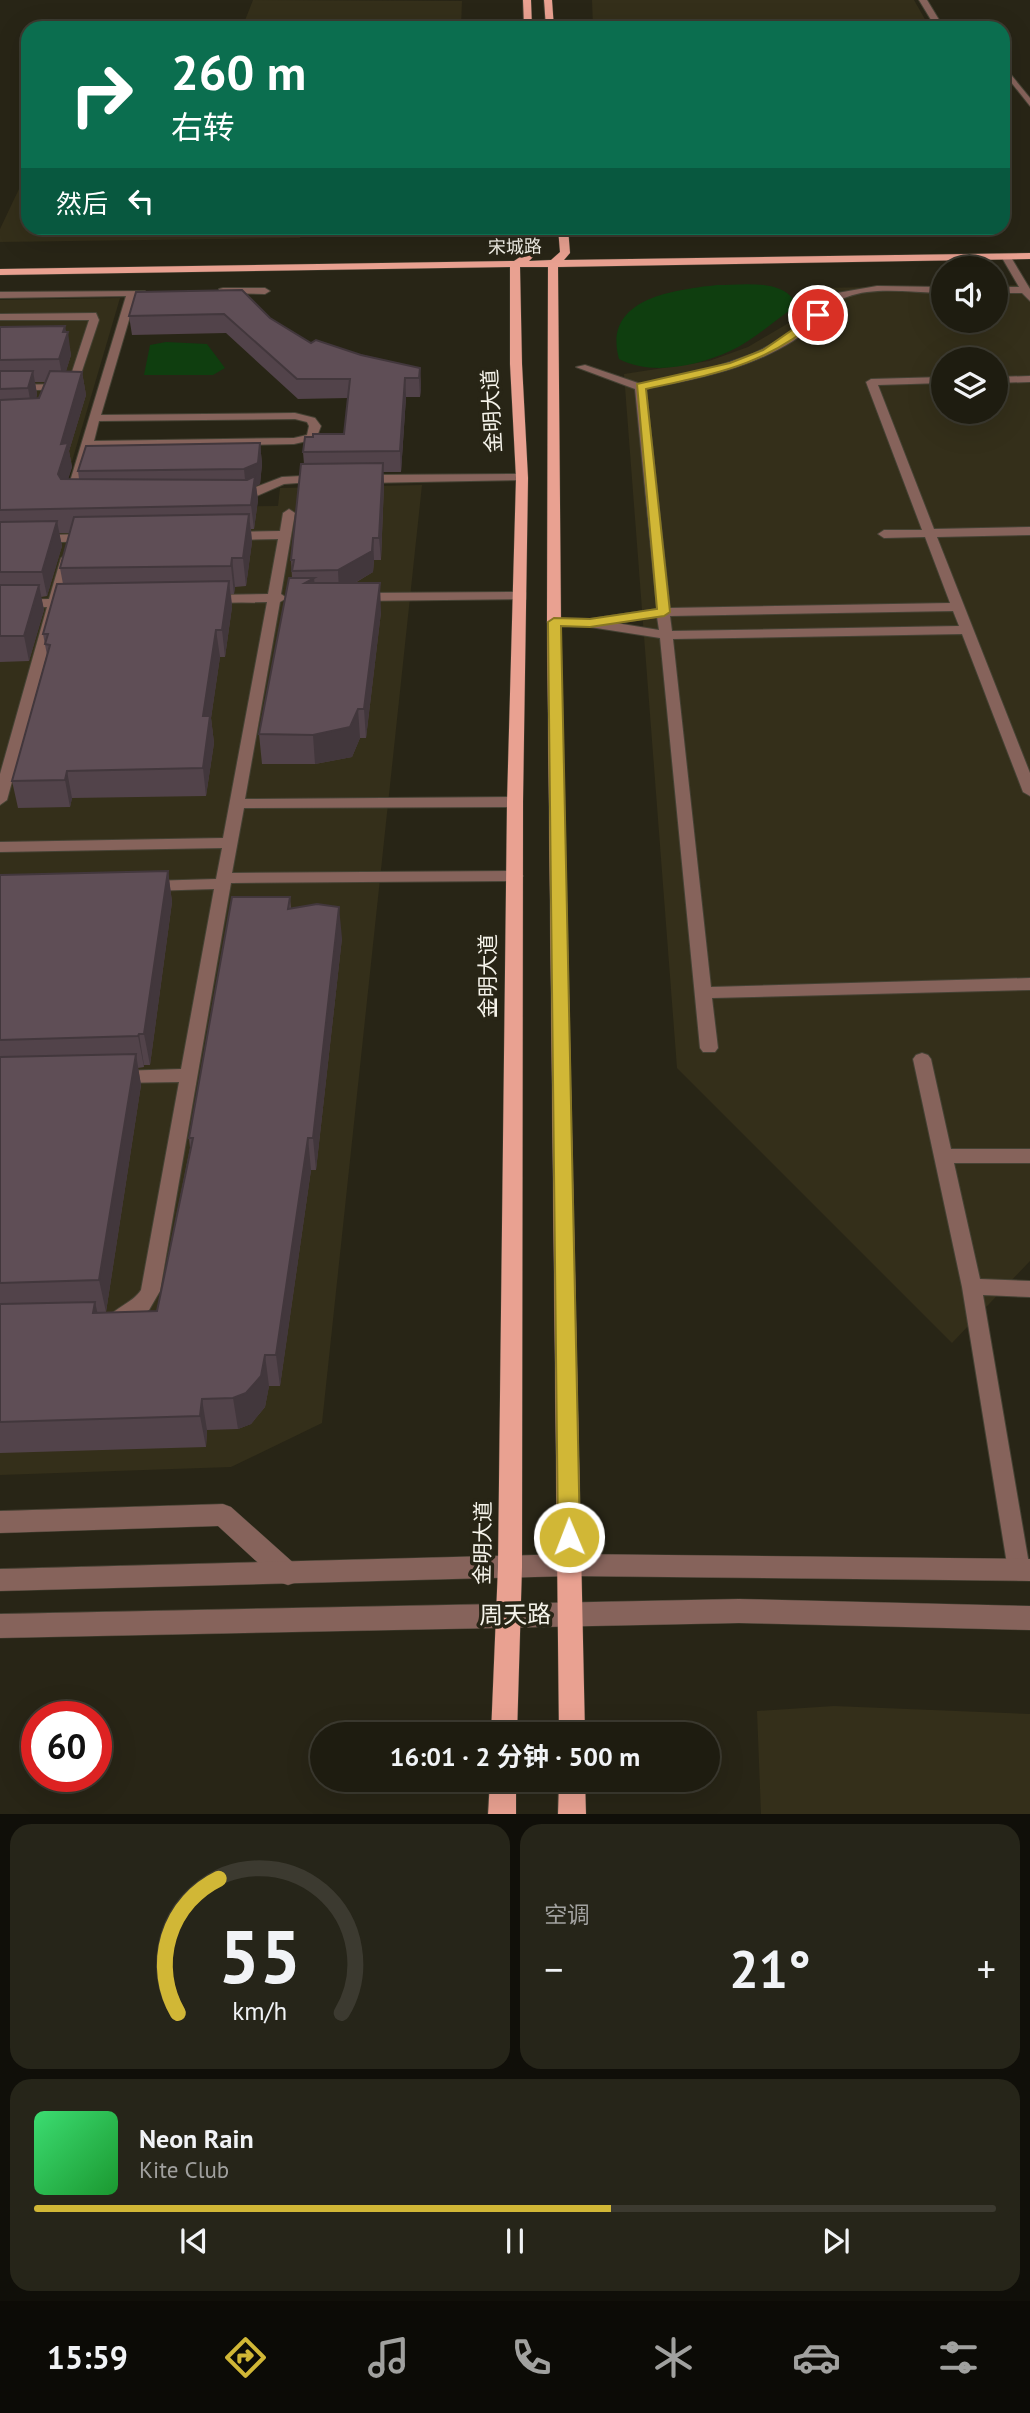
<!DOCTYPE html>
<html lang="zh">
<meta charset="utf-8">
<style>
:root{--surface:#1e1c10;--page:#262519;--text:#f1f3f6;--muted:#a1a19f;--line:#3c3a30;--accent:#d1b736}
body{margin:0;font-family:"PT Sans","Noto Sans SC",sans-serif;background:var(--page);color:var(--text);height:100vh;display:flex;flex-direction:column;font-size:26px;white-space:nowrap}
*{box-sizing:border-box;margin:0}
p{font-size:23px;color:var(--muted)}
.icon{flex:none;width:38px;height:38px;fill:none;stroke:currentColor;stroke-width:2;stroke-linecap:round;stroke-linejoin:round}
.map{position:relative;height:1814px;overflow:hidden}
.side{display:flex;flex-direction:column;gap:10px;padding:10px;background:#100f09;flex:1}
.side>*{flex:none}
.banner{position:absolute;left:21px;top:21px;width:989px;height:214px;border-radius:21px;box-shadow:0 7px 28px #0002,0 0 0 2px var(--line);background:#0b6e4f;color:#fff;overflow:hidden}
.buttons{position:absolute;left:931px;top:256px;display:grid;gap:14px}
.buttons a{display:grid;place-items:center;width:77px;height:77px;border-radius:50%;background:var(--surface);box-shadow:0 7px 28px #0002,0 0 0 2px var(--line);font-size:35px}
.speed{position:absolute;left:21px;top:1701px;display:flex;gap:14px;font-size:35px;font-weight:700;text-align:center}
.speed>*{display:grid;place-content:center;width:91px;height:91px;border-radius:50%;background:var(--surface);box-shadow:0 7px 28px #0002,0 0 0 2px var(--line);line-height:1}
.speed .limit{border:10px solid #d22;background:#fff;color:#111}
.pin{position:absolute;display:grid;place-items:center;width:60px;height:60px;color:#fff;margin:-30px;border:4px solid #fff;border-radius:50%;box-shadow:0 2px 7px #0007}
.me{position:absolute;width:77px;margin:-38px;rotate:359deg;stroke-linejoin:round;filter:drop-shadow(0 0 5px #0008)}
.turn{display:flex;align-items:center;gap:24px;height:147px;padding:0 35px;font-size:32px}
.turn .icon{width:91px;height:91px;stroke-width:2.5}
.turn b{display:block;font-size:49px;line-height:60px}
.then{display:flex;align-items:center;height:66px;padding:0 35px;background:#0003;gap:14px;font-size:26px}
.big{font-size:52px;font-weight:700;line-height:1.1}
.side .card{flex:1;display:flex;flex-direction:column;justify-content:center;gap:10px;min-width:0;padding:0 24px;border-radius:21px;background:var(--page)}
.side .dial{align-items:center;gap:0}
.dial svg{height:182px;overflow:visible;fill:none;stroke:var(--line);stroke-width:7;stroke-linecap:round;text-anchor:middle}
.dial text{fill:var(--text);stroke:none}
.song{display:flex;align-items:center;gap:21px}
.cover{width:84px;height:84px;border-radius:10px;background:linear-gradient(135deg,hsl(140 70% 55%),hsl(130 70% 35%))}
.played{height:7px;border-radius:4px;background:linear-gradient(90deg,var(--accent) 60%,var(--line) 60%)}
.keys{display:flex;justify-content:space-around;direction:ltr}
.heat{display:flex;justify-content:space-between;align-items:center;font-size:38px;direction:ltr}
.side .tiles{flex:1;display:grid;gap:10px;grid-template-columns:1fr 1fr}
.card:last-child{grid-column:span 2}
.trip{position:absolute;left:310px;top:1722px;width:410px;height:70px;border-radius:35px;background:var(--surface);box-shadow:0 7px 28px #0002,0 0 0 2px var(--line);font-weight:700;line-height:70px;text-align:center}
.tabs{display:flex;height:112px;justify-content:space-around;align-items:center;background:#0c0b06;color:var(--muted)}
.tabs .icon{width:49px;height:49px}
.tabs .selected{color:var(--accent)}
.tabs b{font-size:32px;color:var(--text)}
.map>svg:first-child{display:block}
.built{fill:#342f1a;fill-rule:evenodd}
.green{fill:#0f3e0f}
.lines{fill:none;stroke-linecap:round;stroke-linejoin:round}
.service-casing{stroke:#454234;stroke-width:2}
.minor-casing{stroke:#454234;stroke-width:1}
.tertiary-casing{stroke:#454234;stroke-width:1}
.primary-casing{stroke:#454234;stroke-width:1}
.service{fill:#86635b;fill-rule:evenodd}
.minor{fill:#86635b;fill-rule:evenodd}
.tertiary{fill:#86635b;fill-rule:evenodd}
.primary{fill:#e9a191;fill-rule:evenodd}
.wall{fill:#52434a;fill-rule:evenodd}
.shaded-wall{fill:#42373c}
.building{fill:#5f4e56;stroke:#42373c;stroke-width:2}
.route{fill:#d1b736;stroke:#887723;stroke-width:2}
.labels{text-anchor:middle;stroke-width:7;stroke-linejoin:round;paint-order:stroke}
.far-street-label{font-size:18px;fill:#f5f3ea;stroke:#282516}
.street-label{font-size:21px;fill:#f5f3ea;stroke:#282516}
.near-street-label{font-size:24px;fill:#f5f3ea;stroke:#282516}
</style>
<div class="map">
<svg width="1030" height="1815" viewBox="0 0 1030 1815">
<rect width="100%" height="100%" fill="#282516"/>
<path class="built" d="M253,0L462,1L461,28H242Z
M592,0H914L930,28H593Z
M28,170V228H404L363,232L301,234L300,238L0,242V229Z
M996,285H1030V1261L952,1343L677,1068L624,374L709,361L748,347L792,321L814,301L816,288L943,286V320H996ZM943,359H996V411H943Z
M120,298L58,509L278,506L280,488L422,485L322,1423L231,1467L0,1475V300Z
M834,1706L1030,1714V1814H761L757,1711Z"/>
<path class="green" d="M717,285C740,285 778,279 793,299V308C773,322 752,341 730,351C698,366 651,376 619,359C602,298 674,290 717,285Z
M166,342L207,344L225,368L213,375H144L150,345Z"/>
<g class="lines">
<defs>
<path id="service" d="M919,0H927L944,28H936Z
M1003,65L1030,98V106L1003,72Z
M1003,254H1009L1030,289V301L1022,293H996V287H1019L1001,256Z
M877,286L943,287V293C912,293 876,286 847,297C824,304 813,329 793,341C749,369 696,379 646,389L670,608L950,603L925,537L884,538L878,534L884,530H922L866,382L871,379L943,377V383L878,385L934,529L1030,527V535L937,537L1030,773V796L1023,792L962,634L673,639L711,987L1030,978V990L712,998L718,1048L715,1052H703L700,1048L660,638L590,627L554,626L547,622L554,618L590,619L657,609L635,389L576,367L585,365L641,384L715,367L753,354L789,335L825,301L837,293ZM953,611L959,626L672,631L670,616ZM657,617L659,630L616,623Z
M223,288H265L270,291L265,294L219,293V289Z
M145,291V295L136,296L101,415L295,413L315,418L321,426L316,439L294,444L91,448L77,498L75,501H67L65,498L126,296L0,298V292ZM295,419L307,422L309,426L307,435L294,438L94,441L99,421Z
M96,313L99,320L76,389L0,391V385L68,384L89,320H0V314Z
M1030,376V382L996,383V377Z
M522,474L526,476V480L365,483L359,479L365,475Z
M321,475L327,479L325,481L284,484L252,498L232,500L230,497L282,477Z
M289,509L295,513L281,594L287,598L280,602L245,799L515,797L522,802L515,807L244,808L232,873L515,871L523,876L515,881L231,883L160,1291L149,1310L115,1330L108,1328L105,1322C112,1308 132,1304 141,1290L179,1082L118,1083L112,1081L109,1077L112,1073L118,1071L181,1069L214,889L149,891L141,886L149,881L216,879L222,848L0,852V842L223,838L267,602L212,603L206,599L212,595L268,594L278,539L230,540L224,536L230,532L280,531L283,513Z
M89,534L95,538L93,541L0,544V536Z
M67,554L73,558L62,598H71L77,602L71,606H60L7,800L0,805V774L47,607L0,608V600L49,599L61,558Z
M521,592L526,593V599L359,601L353,597L359,593Z
M922,1053L928,1055L931,1059L951,1149H1030V1163H954L980,1279L1030,1281V1297L983,1295L1030,1570L1027,1577L1019,1580L1011,1577L1008,1570L962,1287L913,1059L916,1055Z"/>
<path id="minor" d="M223,1504L231,1507L297,1566L300,1574L297,1582L288,1585L279,1582L218,1526L0,1533V1511Z"/>
<path id="tertiary" d="M570,1554L1030,1559V1581L570,1576L0,1591V1569Z
M739,1599L1030,1606V1630L739,1623L0,1638V1614Z"/>
<path id="primary" d="M523,0H531L532,28H524Z
M544,0H552L554,28H546Z
M526,228H536V254L529,261L551,260L560,252L558,228H568L570,253L564,260L1030,253V259L558,267L561,622L585,1734H559L547,622L548,267H520L522,364L528,478L523,802L522,1567L517,1734H491L498,1567L507,802L516,478L510,364V267L0,275V269L514,261L526,253Z
M490,1780H516V1815H488Z
M559,1780H585L586,1815H558Z"/>
</defs>
<use href="#service" class="service-casing"/>
<use href="#minor" class="minor-casing"/>
<use href="#tertiary" class="tertiary-casing"/>
<use href="#primary" class="primary-casing"/>
<use href="#service" class="service"/>
<use href="#minor" class="minor"/>
<use href="#tertiary" class="tertiary"/>
<use href="#primary" class="primary"/>
</g>
<path class="wall" d="M136,292L270,318L311,343L420,368L421,388L420,397H406L401,472H383L384,484L381,560H374L373,572L355,583L381,612L366,738H360L352,757L315,764H262L259,734L292,578L291,560L304,464L303,452L313,437L344,434L348,398L298,399L226,333L132,335L129,316Z
M0,327L66,332L71,355L66,371L82,372L86,395L69,451L72,467L68,479H79L78,471L260,443L262,464L260,484L256,486L258,500L254,529H251L252,542L246,586L235,587L234,594H231L232,607L225,657H220L211,718L214,743L206,796L72,798L70,807L18,808L12,781L47,655L43,634L63,584L60,568L70,533H59L62,546L47,596L41,597L44,610L29,661L0,662ZM35,382H46L39,398L36,399L37,394Z
M168,871L172,902L150,1065H144V1067L138,1068L141,1085L106,1312H97V1313L157,1311L190,1148L189,1138L290,897L291,908L342,938L316,1170H311L280,1386H269L265,1407L251,1424L238,1429L207,1430L206,1447L0,1453V875Z"/>
<path class="shaded-wall" d="M65,326L67,335L68,332L71,355L63,381L59,359L63,332Z
M420,368L421,388L420,397L419,378Z
M33,371L37,394L32,411L28,388Z
M82,372L86,395L69,451L72,467L62,498L58,474L61,444Z
M405,378L406,397L401,472L400,451Z
M260,443L262,464L260,484L256,486L258,500L254,529L251,505L246,490L244,469Z
M383,463L384,484L381,560L379,538Z
M249,514L252,542L246,586L243,558Z
M57,521L62,546L47,596L42,572Z
M373,538L374,560L373,572L339,592L338,570Z
M232,558L235,587L234,594L231,566Z
M314,578L317,606L305,583Z
M229,581L232,607L225,657L222,630Z
M380,583L381,612L366,738L364,709Z
M39,585L44,610L29,661L24,636Z
M216,630L220,657L211,718L214,743L206,796L203,768V716Z
M358,709L360,738L352,757L315,764L313,735Z
M67,771L72,798L70,807L65,780Z
M168,871L172,902L150,1065L144,1034Z
M339,907L342,938L316,1170L313,1138Z
M139,1034L144,1065V1067L138,1036Z
M136,1054L141,1085L106,1312L99,1280Z
M308,1138L311,1170L280,1386L276,1355Z
M95,1302L102,1333L93,1313Z
M265,1355L269,1386L265,1407L251,1424L238,1429L233,1398Z
M202,1399L207,1430L206,1447L200,1416Z"/>
<path class="building" d="M242,290L270,318L311,343L316,340L361,355L420,368L419,378H405L400,451L303,452L305,437H313V434H344L350,379H297L224,314L129,316L136,292Z
M65,326L63,332H68L59,359L0,360V327Z
M0,371H33L28,388L0,389Z
M50,371L82,372L61,444L68,443L58,474L61,479L247,480L255,476L251,505L0,510V400L39,398Z
M260,443L258,463L244,469L78,471L86,446Z
M383,463L379,538H373L372,551L338,570L292,571L294,560H291L301,464Z
M249,514L243,558H232L231,566L60,568L74,517Z
M57,521L42,572H0V522Z
M289,578H314L305,583H380L364,709H358L350,727L313,735L259,734Z
M229,581L222,630H216L203,716H210L203,768L67,771L65,780L12,781L50,645L45,644L48,634H43L57,584Z
M0,585H39L24,636H0Z
M168,871L144,1034H139L138,1036L0,1040V875Z
M232,897H290L288,909L317,904L339,907L313,1138H308L276,1355H265L261,1376L246,1393L233,1398L202,1399L200,1416L0,1422V1304L95,1302L93,1313L157,1311L193,1138H189Z
M136,1054L99,1280L0,1283V1057Z"/>
<path class="route" d="M818,312L822,313V317C765,366 717,373 646,389L670,612L664,616L590,627L561,626L580,1537L577,1544L569,1547L562,1544L558,1537L548,622L554,618L590,619L657,609L637,384L730,363L763,350Z"/>
<g class="labels">
<g class="far-street-label">
<text transform="translate(515 247) rotate(-1)" y="6">宋城路</text>
</g>
<g class="street-label">
<text transform="translate(492 411) rotate(-93)" y="7">金明大道</text>
<text transform="translate(488 976) rotate(-90)" y="7">金明大道</text>
<text transform="translate(483 1543) rotate(-89)" y="7">金明大道</text>
</g>
<g class="near-street-label">
<text transform="translate(515 1615) rotate(-1)" y="8">周天路</text>
</g>
</g>
</svg>
<div class="buttons">
<a><svg class="icon" aria-label="sound" viewBox="0 0 24 24"><path d="M4 9h4l5-4v14l-5-4H4zM17 9q2 3 0 6"/></svg></a>
<a><svg class="icon" aria-label="layers" viewBox="0 0 24 24"><path d="M12 4l9 5-9 5-9-5zM3 14l9 5 9-5"/></svg></a>
</div>
<div class="speed"><div class="limit">60</div></div>
<div class="pin" style="left:818px;top:315px;background:#d93025"><svg class="icon" aria-label="arrive" viewBox="0 0 24 24"><path d="M6 21V4h12l-3 4 3 4H6"/></svg></div>
<svg class="me" style="left:569px;top:1537px" viewBox="-20 -20 40 40"><circle r="17" fill="#d1b736" stroke="#fff" stroke-width="3"/><path d="M0-11L8 9 0 5-8 9z" fill="#fff"/></svg>
<div class="trip">16:01 · 2 分钟 · 500 m</div>
<div class="banner">
<div class="turn"><svg class="icon" aria-label="right" viewBox="0 0 24 24"><path d="M7 20v-9h11M14 6l5 5-5 5"/></svg><div><b>260 m</b>右转</div></div>
<div class="then">然后<svg class="icon" aria-label="left" viewBox="0 0 24 24"><path d="M17 20v-9H6M10 6l-5 5 5 5"/></svg></div>
</div>
</div>
<section class="side">
<div class="tiles">
<div class="card dial"><svg viewBox="0 0 100 80">
<path d="M14 69A42 42 0 1 1 86 69"/>
<path d="M14 69A42 42 0 0 1 32 10" stroke="#d1b736"/>
<text x="50" y="56" font-size="32" font-weight="700">55</text>
<text x="50" y="72" font-size="11">km/h</text>
</svg></div>
<div class="card"><p>空调</p>
<div class="heat"><a>−</a><b class="big">21°</b><a>+</a></div>
</div>
<div class="card">
<div class="song"><i class="cover"></i><div><b>Neon Rain</b><p>Kite Club</p></div></div>
<div class="played"></div>
<div class="keys"><svg class="icon" aria-label="previous" viewBox="0 0 24 24"><path d="M18 5L8 12l10 7zM5 5v14"/></svg><svg class="icon" aria-label="pause" viewBox="0 0 24 24"><path d="M8 5v14M16 5v14"/></svg><svg class="icon" aria-label="next" viewBox="0 0 24 24"><path d="M6 5l10 7-10 7zM19 5v14"/></svg></div>
</div>
</div>
</section>
<nav class="tabs">
<b>15:59</b>
<svg class="icon selected" aria-label="directions" viewBox="0 0 24 24"><path d="M12 3l9 9-9 9-9-9zM9 14v-3h6M13 9l2 2-2 2"/></svg>
<svg class="icon" aria-label="music" viewBox="0 0 24 24"><path d="M9 18V5l10-2v13"/><circle cx="6" cy="18" r="3"/><circle cx="16" cy="16" r="3"/></svg>
<svg class="icon" aria-label="phone" viewBox="0 0 24 24"><path d="M5 4h4l2 5-3 2q2 4 5 5l2-3 5 2v4C11 20 4 13 5 4z"/></svg>
<svg class="icon" aria-label="climate" viewBox="0 0 24 24"><path d="M12 3v18M4 7l16 10M4 17L20 7"/></svg>
<svg class="icon" aria-label="car" viewBox="0 0 24 24"><path d="M5 17H2v-5l4-1 3-4h7l3 4 3 1v5h-3M9 17h6M6 11h13"/><circle cx="7" cy="17" r="2"/><circle cx="17" cy="17" r="2"/></svg>
<svg class="icon" aria-label="filters" viewBox="0 0 24 24"><path d="M4 7h16M4 17h16"/><circle cx="9" cy="7" r="2"/><circle cx="15" cy="17" r="2"/></svg>
</nav>
